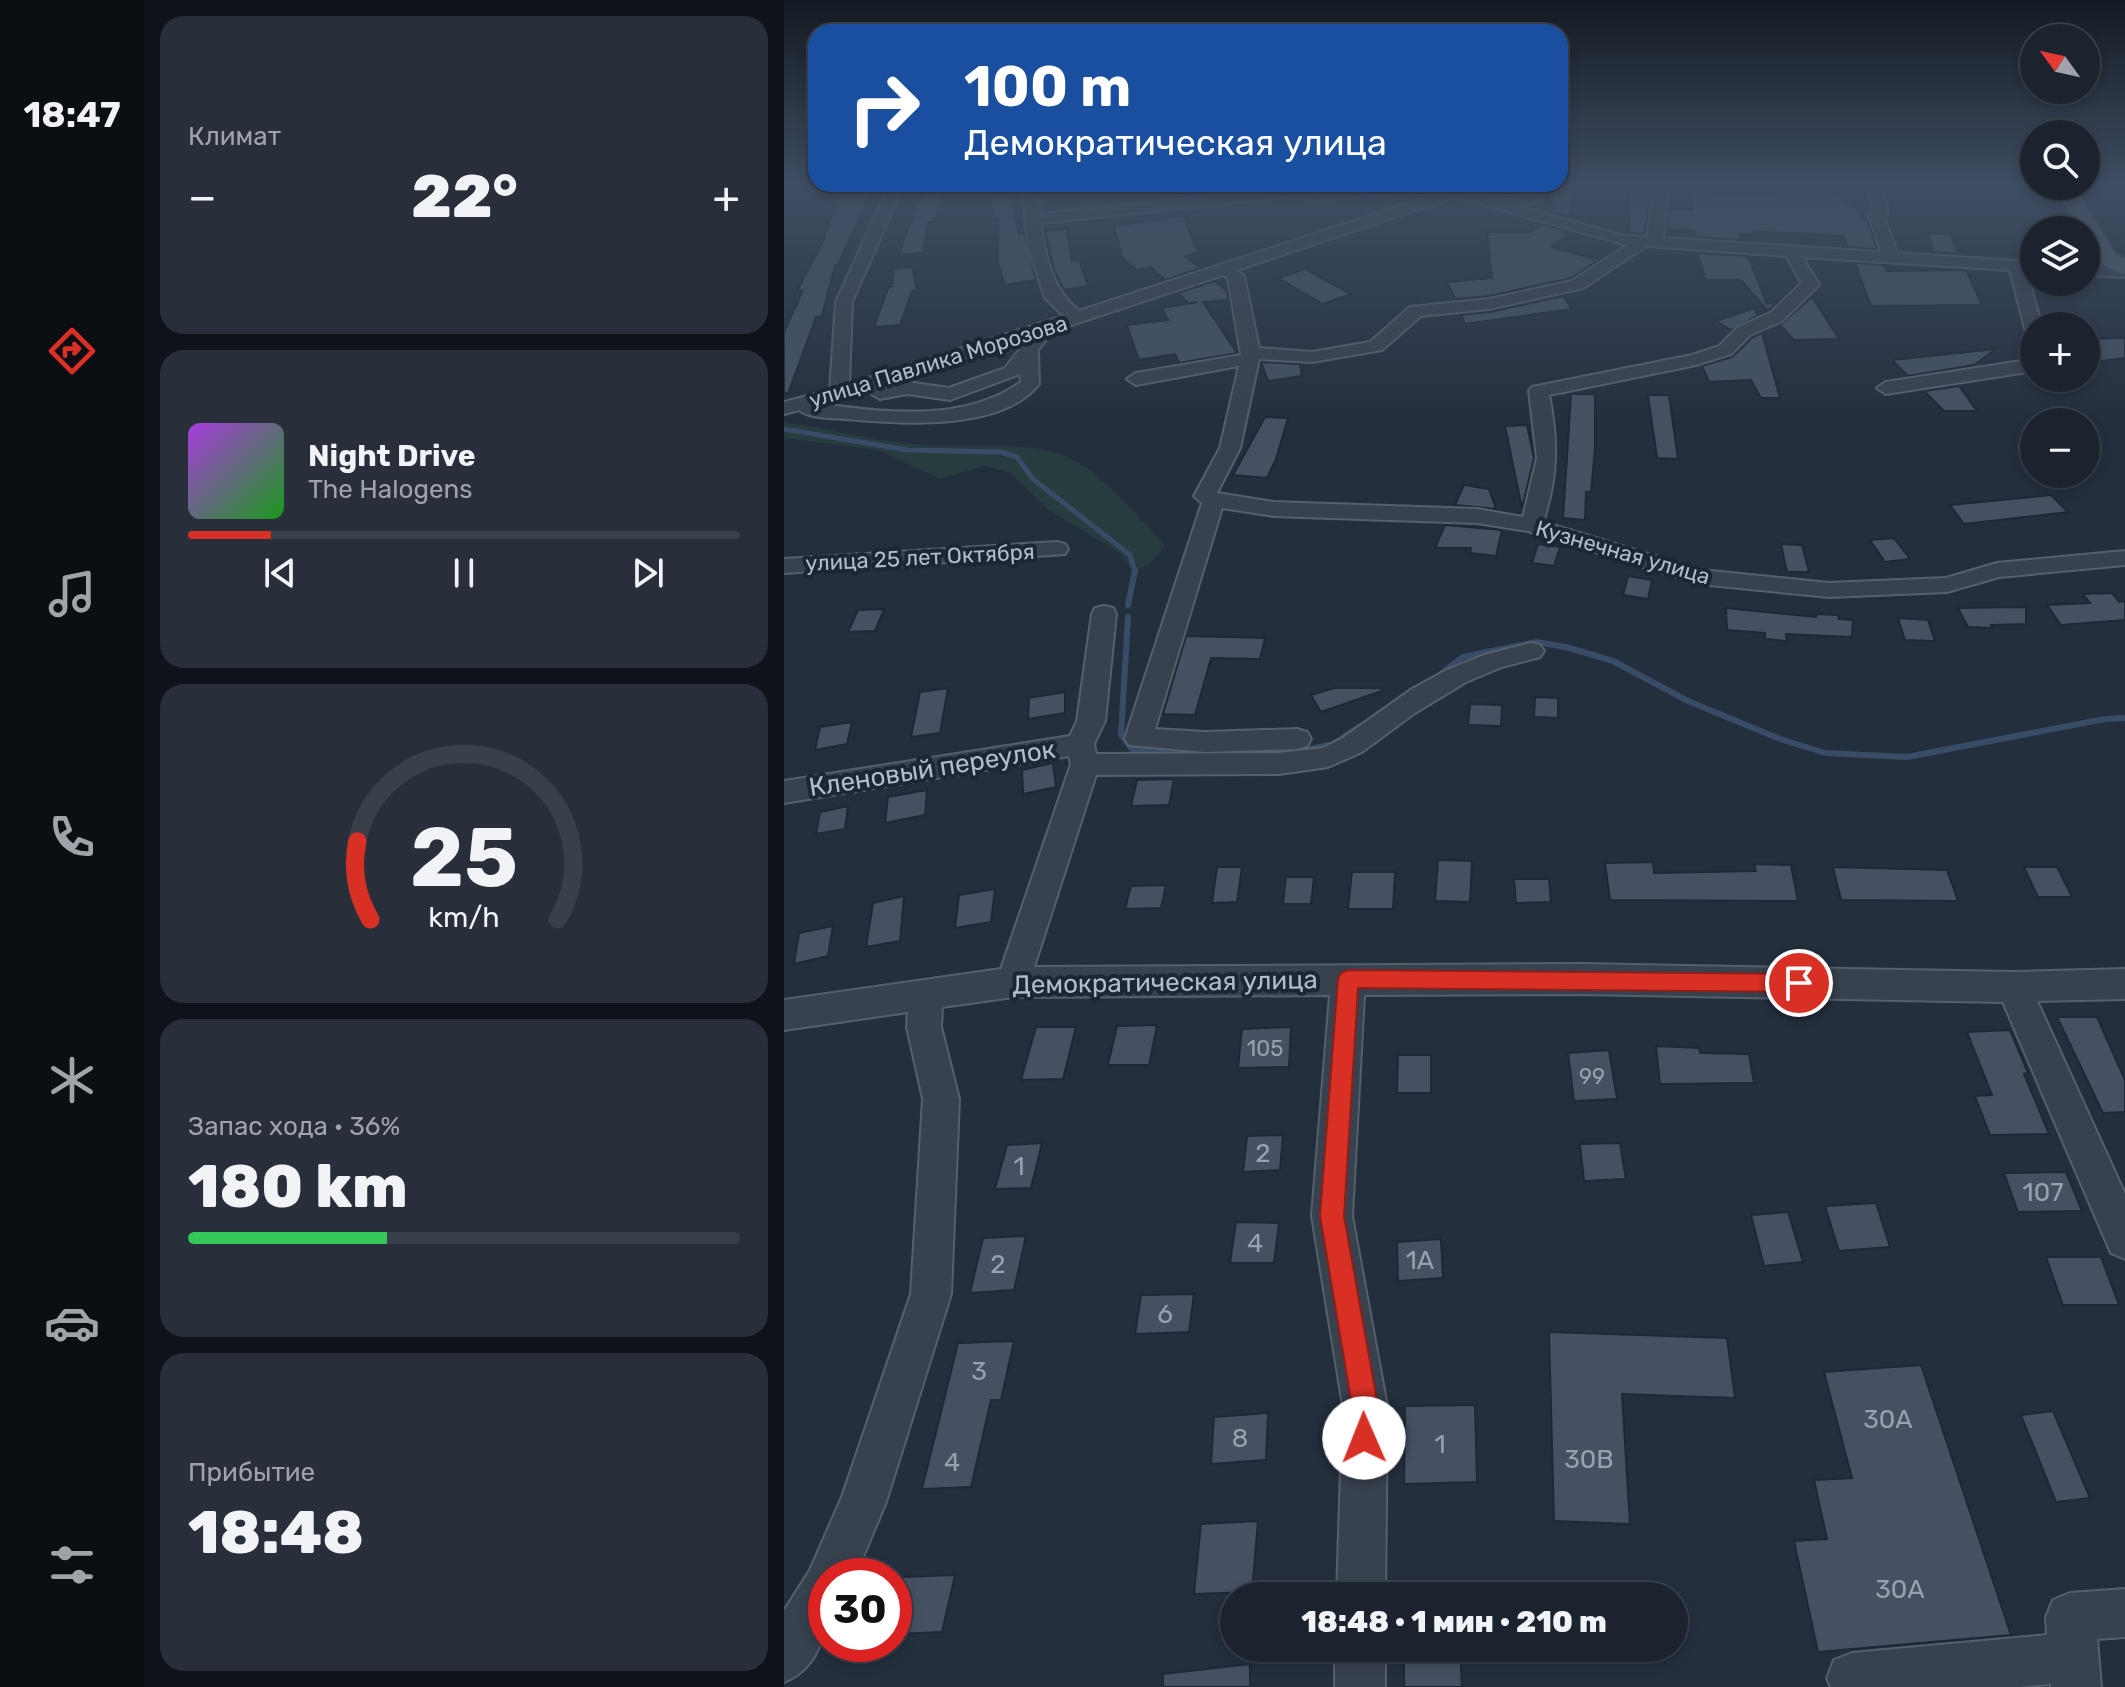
<!DOCTYPE html>
<html lang="ru">
<meta charset="utf-8">
<style>
:root{--surface:#1b232e;--page:#282f3a;--text:#f1f3f6;--muted:#a0a4aa;--line:#39404a;--accent:#d93025}
body{margin:0;font-family:Rubik,sans-serif;background:var(--page);color:var(--text);height:100vh;display:flex;flex-direction:column;font-size:30px;white-space:nowrap}
*{box-sizing:border-box;margin:0}
p{font-size:26px;color:var(--muted)}
.icon{flex:none;width:44px;height:44px;fill:none;stroke:currentColor;stroke-width:2;stroke-linecap:round;stroke-linejoin:round}
.map{position:relative;flex:1;overflow:hidden}
.side{display:flex;flex-direction:column;gap:16px;padding:16px;background:#0f1319;width:640px}
.side>*{flex:none}
.top-card{position:absolute;left:24px;top:24px;width:760px;height:168px;border-radius:24px;box-shadow:0 4px 12px #0003,0 0 0 2px var(--line);background:#1a4fa0;color:#fff;overflow:hidden}
.needle{width:52px;rotate:303deg}
.tools{position:absolute;left:1236px;top:24px;display:grid;gap:16px}
.tools a{display:grid;place-items:center;width:80px;height:80px;border-radius:50%;background:var(--surface);box-shadow:0 4px 12px #0003,0 0 0 2px var(--line);font-size:40px}
.speed{position:absolute;left:24px;top:1558px;display:flex;gap:16px;font-size:40px;font-weight:700;text-align:center}
.speed>*{display:grid;place-content:center;width:104px;height:104px;border-radius:50%;background:var(--surface);box-shadow:0 4px 12px #0003,0 0 0 2px var(--line);line-height:1}
.speed .limit{border:12px solid #d22;background:#fff;color:#111}
.pin{position:absolute;display:grid;place-items:center;width:68px;height:68px;color:#fff;margin:-34px;border:4px solid #fff;border-radius:50%;box-shadow:0 2px 8px #0007}
.me{position:absolute;width:88px;margin:-44px;rotate:359deg;stroke-linejoin:round;filter:drop-shadow(0 0 6px #0008)}
.turn{display:flex;align-items:center;gap:28px;height:168px;padding:0 24px;font-size:36px}
.turn .icon{width:104px;height:104px;stroke-width:2.5}
.turn b{display:block;font-size:56px;line-height:68px}
.big{font-size:60px;font-weight:800;line-height:1.1}
.side .tile{flex:1;display:flex;flex-direction:column;justify-content:center;gap:12px;min-width:0;padding:0 28px;border-radius:24px;background:var(--page)}
.side .dial{align-items:center;gap:0}
.dial svg{height:208px;overflow:visible;fill:none;stroke:var(--line);stroke-width:7;stroke-linecap:round;text-anchor:middle}
.dial text{fill:var(--text);stroke:none}
.song{display:flex;align-items:center;gap:24px}
.cover{width:96px;height:96px;border-radius:12px;background:linear-gradient(135deg,hsl(280 70% 55%),hsl(120 70% 35%))}
.played{height:8px;border-radius:4px;background:linear-gradient(90deg,var(--accent) 15%,var(--line) 15%)}
.keys{display:flex;justify-content:space-around;direction:ltr}
.heat{display:flex;justify-content:space-between;align-items:center;font-size:44px;direction:ltr}
.charge{height:12px;border-radius:6px;background:linear-gradient(90deg,#34c759 36%,var(--line) 0)}
.trip{position:absolute;left:436px;top:1582px;width:468px;height:80px;border-radius:40px;background:var(--surface);box-shadow:0 4px 12px #0003,0 0 0 2px var(--line);font-weight:800;line-height:80px;text-align:center}
main{display:flex;flex:1;min-height:0}
.menu{display:flex;flex-direction:column;width:144px;justify-content:space-around;align-items:center;background:#0b0e12;color:var(--muted)}
.menu .icon{width:56px;height:56px}
.menu .current{color:var(--accent)}
.menu b{font-size:36px;color:var(--text)}
.map>svg:first-child{display:block}
.green{fill:#263c3f}
.lines{fill:none;stroke-linecap:round;stroke-linejoin:round}
.stream-far1{stroke:#394c67;stroke-width:5}
.stream{stroke:#394c67;stroke-width:6}
.building{fill:#455162;stroke:#1f2835;stroke-width:2}
.minor-casing{stroke:#565f6c;stroke-width:4}
.major-casing{stroke:#414a57;stroke-width:4}
.minor{fill:#38414e;fill-rule:evenodd}
.major{fill:#56606e;fill-rule:evenodd}
.route{fill:#d93025;stroke:#8d1f18;stroke-width:2}
.labels{text-anchor:middle;stroke-width:8;stroke-linejoin:round;paint-order:stroke}
.far-street-label{font-size:22px;fill:#b4bcc9;stroke:#1d2633}
.number-label{font-size:22px;fill:#98a1af}
.street-label{font-size:26px;fill:#b4bcc9;stroke:#1d2633}
.near-number-label{font-size:26px;fill:#98a1af}
</style>
<main>
<nav class="menu">
<b>18:47</b>
<svg class="icon current" aria-label="directions" viewBox="0 0 24 24"><path d="M12 3l9 9-9 9-9-9zM9 14v-3h6M13 9l2 2-2 2"/></svg>
<svg class="icon" aria-label="music" viewBox="0 0 24 24"><path d="M9 18V5l10-2v13"/><circle cx="6" cy="18" r="3"/><circle cx="16" cy="16" r="3"/></svg>
<svg class="icon" aria-label="phone" viewBox="0 0 24 24"><path d="M5 4h4l2 5-3 2q2 4 5 5l2-3 5 2v4C11 20 4 13 5 4z"/></svg>
<svg class="icon" aria-label="climate" viewBox="0 0 24 24"><path d="M12 3v18M4 7l16 10M4 17L20 7"/></svg>
<svg class="icon" aria-label="car" viewBox="0 0 24 24"><path d="M5 17H2v-5l4-1 3-4h7l3 4 3 1v5h-3M9 17h6M6 11h13"/><circle cx="7" cy="17" r="2"/><circle cx="17" cy="17" r="2"/></svg>
<svg class="icon" aria-label="filters" viewBox="0 0 24 24"><path d="M4 7h16M4 17h16"/><circle cx="9" cy="7" r="2"/><circle cx="15" cy="17" r="2"/></svg>
</nav>
<section class="side">
<div class="tile"><p>Климат</p>
<div class="heat"><a>−</a><b class="big">22°</b><a>+</a></div>
</div>
<div class="tile">
<div class="song"><i class="cover"></i><div><b>Night Drive</b><p>The Halogens</p></div></div>
<div class="played"></div>
<div class="keys"><svg class="icon" aria-label="previous" viewBox="0 0 24 24"><path d="M18 5L8 12l10 7zM5 5v14"/></svg><svg class="icon" aria-label="pause" viewBox="0 0 24 24"><path d="M8 5v14M16 5v14"/></svg><svg class="icon" aria-label="next" viewBox="0 0 24 24"><path d="M6 5l10 7-10 7zM19 5v14"/></svg></div>
</div>
<div class="tile dial"><svg viewBox="0 0 100 80">
<path d="M14 69A42 42 0 1 1 86 69"/>
<path d="M14 69A42 42 0 0 1 9 39" stroke="#d93025"/>
<text x="50" y="56" font-size="32" font-weight="700">25</text>
<text x="50" y="72" font-size="11">km/h</text>
</svg></div>
<div class="tile"><p>Запас хода · 36%</p><b class="big">180 km</b><div class="charge"></div></div>
<div class="tile"><p>Прибытие</p><b class="big">18:48</b></div>
</section>
<div class="map">
<svg width="1341" height="1687" viewBox="0 0 1341 1687">
<rect width="100%" height="100%" fill="#242f3e"/>
<path class="green" d="M0,422C46,429 93,442 140,445C185,448 238,440 281,456C313,468 358,520 381,546L365,565L348,571L335,552L266,511L225,472L200,466L156,479L95,450L0,438Z"/>
<g class="lines">
<path class="stream-far1" d="M0,429L123,450L217,452L233,457L249,479L346,555L351,572"/>
<path class="stream" d="M344,605L351,570
M344,617L337,735L348,749L397,755
M653,677L679,657L752,642L782,647L829,661L904,701L996,739L1041,753L1123,757L1321,719L1341,718
M513,752L549,744L575,727"/>
</g>
<path class="building" d="M142,184L162,185L150,222H144L139,253L116,255L120,238Z
M214,184H223L235,234H240L252,280L221,285L214,262V218L208,219L207,196L214,195Z
M772,184H791L785,217L766,212Z
M846,184L868,186L861,231L857,234L845,233Z
M90,185L54,265H51L38,316L32,317L4,394L0,393V332L19,290L13,291L39,241L54,195L65,194L68,187Z
M905,187H929L931,195L1047,190L1071,208L1084,223L1093,249L1064,247L1060,236L969,231L970,234H955L958,240L911,237L910,231L883,229L885,209L909,210Z
M400,216L411,247L416,251L401,256L416,268L381,280L367,267L353,270L338,257L330,226Z
M757,224L783,231L782,236L767,247L814,260L787,278L705,296L671,299L663,282L708,278L703,232H746Z
M283,229L288,261L295,260L304,286L280,290L270,270L261,231Z
M1144,233L1166,234L1175,254L1149,252Z
M913,253L964,256L983,304L995,300L984,311L957,280H922Z
M1071,263L1100,265L1102,271L1182,270L1198,305L1087,306Z
M128,267L133,290L128,291L116,325L90,327L105,286H108L110,269Z
M521,269L567,294L539,304L494,278Z
M431,281L443,291L445,300L419,302L453,353L395,363L391,354L355,360L343,325L384,320L378,308L414,302L404,303L394,293Z
M779,296L788,309L681,324L677,315L706,312Z
M1028,297L1055,339L1010,340L996,325Z
M971,308L973,316L947,330L932,321Z
M978,333L996,398H977L967,380L925,382L918,366L948,357L968,338Z
M1341,338V358L1302,363V339Z
M1212,349L1190,365L1124,376L1108,360Z
M477,362L516,364L518,376L484,381Z
M1175,386L1193,411H1160L1140,391Z
M787,394H811V448L807,492H802L801,520L779,518Z
M864,395H885L894,459L873,458Z
M481,417L504,418L492,459L483,478L449,475Z
M743,425L750,458L738,508L721,426Z
M680,485L705,489L712,509L671,505Z
M1267,495L1284,512L1180,524L1166,505Z
M661,525L718,530L712,556L686,553L687,548H651Z
M1110,538L1126,559L1101,562L1086,540Z
M754,544L776,547L770,566L748,563Z
M997,544L1018,545L1025,572H1003Z
M844,576L868,580L864,599L839,595Z
M1328,593L1335,602L1341,601V620L1277,625L1263,605L1306,603L1299,594Z
M1242,607V624L1207,625L1208,628L1184,627L1174,608Z
M942,608L1032,617V614L1054,615L1055,619L1069,620L1068,637L1002,634L1003,641L981,639V633L943,630Z
M100,609L91,631L64,632L74,610Z
M1114,618L1144,620L1151,641L1121,640Z
M402,636L481,638L476,659L427,658L411,715L379,714Z
M164,688L156,733L127,737L136,692Z
M550,688H597L598,691L537,712L527,695Z
M281,692V713L244,719L245,698Z
M751,697L774,698V718L750,717Z
M686,704L718,705L717,726L684,725Z
M68,722L63,744L31,750L36,727Z
M269,763L272,787L239,794L238,770Z
M390,779L385,805L347,806L353,780Z
M143,790L141,815L101,823L104,797Z
M64,806L61,829L32,834L36,812Z
M654,860L688,861L686,902L651,901Z
M869,862L870,873L972,871L970,864L1007,865L1014,901L826,900L821,863Z
M433,867H458L453,902L428,903Z
M1049,867L1163,870L1174,901L1057,900Z
M1240,867H1273L1288,897H1254Z
M568,872H611L609,909H564Z
M502,877H530L527,904H499Z
M730,879H765L767,902L732,903Z
M382,885L377,908L341,909L347,886Z
M211,889L207,922L171,928L175,895Z
M120,896L116,941L82,947L89,903Z
M49,926L44,956L10,964L15,933Z
M1273,1017H1313L1341,1080V1112L1319,1113Z
M373,1025L365,1065H324L333,1026Z
M252,1027H292L279,1079L237,1080Z
M507,1027L505,1067L454,1068L458,1029Z
M1226,1030L1244,1073L1240,1074L1265,1134L1206,1135L1191,1096L1208,1095L1183,1032Z
M872,1046L915,1048L916,1053L965,1054L970,1083L876,1084Z
M825,1050L833,1099L790,1101L784,1053Z
M614,1055H647V1093H613Z
M499,1135L496,1170L459,1172L463,1136Z
M258,1143L247,1188L211,1189L223,1145Z
M836,1143L842,1179L800,1181L796,1144Z
M1282,1172L1298,1211L1234,1212L1220,1173Z
M1092,1203L1106,1247L1055,1251L1041,1206Z
M1004,1212L1019,1262L980,1266L967,1215Z
M452,1222L495,1223L490,1263H446Z
M242,1236L230,1290L186,1293L199,1238Z
M657,1239L659,1278L614,1281L613,1242Z
M1262,1257H1317L1335,1305H1279Z
M410,1294L405,1332L351,1334L357,1295Z
M765,1332L943,1338L951,1398L838,1394L846,1524L770,1521Z
M230,1341L217,1400H207L187,1487L138,1489L174,1343Z
M1137,1365L1227,1635L1034,1652L1010,1541L1043,1539L1030,1480L1068,1478L1040,1372Z
M691,1405L693,1482L620,1484L621,1406Z
M1269,1411L1306,1498L1272,1502L1237,1415Z
M484,1413L482,1460L427,1464L430,1417Z
M474,1521L468,1592L410,1594L417,1524Z
M171,1575L158,1632L110,1634V1607L118,1577Z
M620,1648H676L678,1687H620Z
M466,1664V1687H379V1674Z"/>
<g class="lines">
<defs>
<path id="minor" d="M106,184H120L68,302L65,384L280,316L261,298L244,246L238,184H252L256,214L504,189C556,195 609,184 662,184L664,187L657,191L530,200L504,197L257,223C261,257 268,289 295,311L671,188L718,201L747,194L753,184H767L757,200L734,206L836,235L863,237L871,184H885L879,238L1097,252L1085,216L1089,210L1083,184H1097L1104,211L1100,217L1113,253L1250,262V272L1242,271L1258,326H1250V334L1241,329L1226,270L1018,257L1035,284L1033,287L998,321L966,335L947,354L912,365L765,395C774,440 774,477 759,522L917,570L1045,583L1162,578L1213,563L1341,551V565L1215,577L1163,592L1045,597L915,584L744,531L693,523L489,516L438,508L371,729L421,732L513,729L523,732L527,739L523,746L513,749L421,752L345,745L341,738L418,503L410,496L436,448L455,366L352,385L343,379L352,373L457,355L444,278L439,275L254,336L261,341L254,350L255,384C217,432 116,424 62,419C48,418 26,419 15,410L0,414V402L46,390L52,302ZM671,197L843,245L788,281L705,299L626,307L586,342L528,352L475,348L460,276L453,270ZM862,246L1002,256L1018,283L986,313L954,327L935,346L908,355L748,387L745,391L753,458L739,517L693,509L489,502L433,493L456,448L475,359L528,362L598,350L637,316L705,309L799,288ZM244,339L221,368L165,388L123,382L89,389L86,393L96,399L123,394L166,400L236,374L237,382C179,423 102,412 35,404Z
M1302,265L1341,267V277L1302,275Z
M1250,359V371L1102,394L1093,388L1102,382Z
M273,542L281,544L284,549L281,554L0,573V559Z
M320,606L329,608L332,614L321,721L310,744L312,754L495,753L539,748L559,738L628,689L663,670L700,655L747,643L756,645L760,651L756,657L718,667L682,682L631,713L578,752L544,767L495,774L312,775L250,967L797,964L1230,972L1341,969V999L1253,1001L1341,1194V1259L1327,1253L1219,1002L797,994L580,995L568,1216L603,1406L601,1596H553L559,1406L528,1216L546,995L229,997L158,1007L157,1027L175,1099L167,1294L102,1502L71,1576H42C42,1618 45,1663 0,1682V1611L26,1570L58,1497L127,1294L139,1099L123,1027L124,1012L0,1030V1000L217,969L287,764L285,756L0,803V781L286,736L293,721L308,614L311,608Z
M1341,1589V1637L1313,1639L1317,1687H1267V1684L1235,1687H1047L1043,1678L1050,1660L1068,1653L1263,1635L1262,1617L1269,1600L1286,1593Z
M551,1648H601V1687H551Z"/>
<path id="major" d="M1271,186H1289L1331,254L1341,259V274C1320,269 1302,253 1302,230H1296Z"/>
</defs>
<use href="#minor" class="minor-casing"/>
<use href="#major" class="major-casing"/>
<use href="#minor" class="minor"/>
<use href="#major" class="major"/>
</g>
<linearGradient id="sky" x2="0" y2="1"><stop stop-color="#141a22"/><stop offset="0.44" stop-color="#3f4d63"/><stop offset="1" stop-color="#3f4d63" stop-opacity="0"/></linearGradient>
<rect width="1341" height="420" fill="url(#sky)"/>
<path class="route" d="M564,970L1015,974L1022,977L1025,983L1022,989L1015,992L574,988L560,1216L594,1406V1438L590,1447L580,1451L571,1447L567,1438L568,1406L536,1216L554,979L557,973Z"/>
<g class="labels">
<g class="far-street-label">
<text transform="translate(154 361) rotate(-17)" y="8">улица Павлика Морозова</text>
<text transform="translate(839 552) rotate(16)" y="8">Кузнечная улица</text>
<text transform="translate(136 557) rotate(-3)" y="8">улица 25 лет Октября</text>
</g>
<g class="number-label">
<text x="481" y="1056">105</text>
<text x="808" y="1084">99</text>
</g>
<g class="street-label">
<text transform="translate(148 768) rotate(-9)" y="9">Кленовый переулок</text>
<text transform="translate(381 982) rotate(-1)" y="9">Демократическая улица</text>
</g>
<g class="near-number-label">
<text x="479" y="1162">2</text>
<text x="235" y="1175">1</text>
<text x="1259" y="1201">107</text>
<text x="471" y="1252">4</text>
<text x="636" y="1269">1А</text>
<text x="214" y="1273">2</text>
<text x="381" y="1323">6</text>
<text x="195" y="1380">3</text>
<text x="1104" y="1428">30А</text>
<text x="456" y="1447">8</text>
<text x="656" y="1453">1</text>
<text x="805" y="1468">30В</text>
<text x="168" y="1471">4</text>
<text x="1116" y="1598">30А</text>
</g>
</g>
</svg>
<div class="tools">
<a><svg class="needle" viewBox="-14 -14 28 28"><path d="M0-13l5 13h-10z" fill="#e53935"/><path d="M0 13l5-13h-10z" fill="#a0a4aa"/></svg></a>
<a><svg class="icon" aria-label="search" viewBox="0 0 24 24"><circle cx="10" cy="10" r="6"/><path d="M15 15l6 6"/></svg></a>
<a><svg class="icon" aria-label="layers" viewBox="0 0 24 24"><path d="M12 4l9 5-9 5-9-5zM3 14l9 5 9-5"/></svg></a>
<a>+</a>
<a>−</a>
</div>
<div class="speed"><div class="limit">30</div></div>
<div class="pin" style="left:1015px;top:983px;background:#d93025"><svg class="icon" aria-label="arrive" viewBox="0 0 24 24"><path d="M6 21V4h12l-3 4 3 4H6"/></svg></div>
<svg class="me" style="left:580px;top:1438px" viewBox="-20 -20 40 40"><circle r="19" fill="#fff"/><path d="M0-13L10 11 0 6-10 11z" fill="#d93025"/></svg>
<div class="trip">18:48 · 1 мин · 210 m</div>
<div class="top-card">
<div class="turn"><svg class="icon" aria-label="right" viewBox="0 0 24 24"><path d="M7 20v-9h11M14 6l5 5-5 5"/></svg><div><b>100 m</b>Демократическая улица</div></div>
</div>
</div>
</main>
